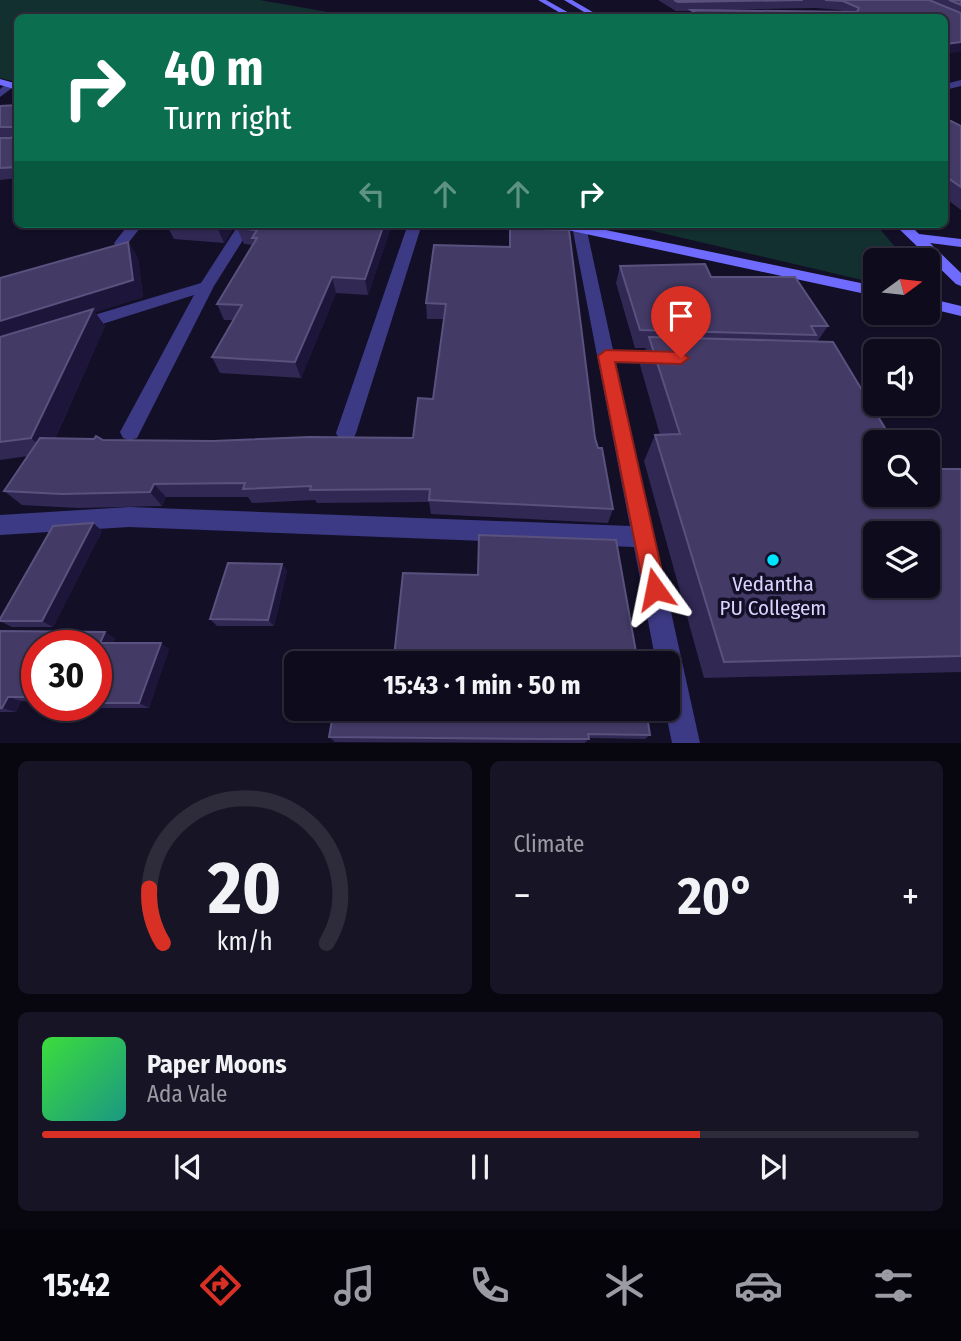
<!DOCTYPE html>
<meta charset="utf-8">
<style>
:root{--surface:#0e0b1c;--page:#171425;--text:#f1f3f6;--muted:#9b9ba3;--line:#2e2b3b;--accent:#d93025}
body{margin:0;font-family:"Fira Sans Condensed",sans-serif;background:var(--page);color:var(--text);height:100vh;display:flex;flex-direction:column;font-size:26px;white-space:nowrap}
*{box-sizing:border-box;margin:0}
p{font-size:23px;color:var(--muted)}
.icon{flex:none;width:38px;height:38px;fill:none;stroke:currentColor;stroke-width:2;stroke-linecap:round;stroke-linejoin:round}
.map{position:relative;height:743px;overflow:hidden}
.side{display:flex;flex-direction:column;gap:18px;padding:18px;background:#08060f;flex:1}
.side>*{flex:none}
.hud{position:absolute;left:14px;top:14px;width:934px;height:214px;border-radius:10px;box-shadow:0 2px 5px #0004,0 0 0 2px var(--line);background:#0b6e4f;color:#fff;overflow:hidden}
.needle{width:46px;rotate:75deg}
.tools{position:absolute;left:863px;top:248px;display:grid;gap:14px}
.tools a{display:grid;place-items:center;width:77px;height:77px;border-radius:10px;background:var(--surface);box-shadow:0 2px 5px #0004,0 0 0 2px var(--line);font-size:35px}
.speed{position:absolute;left:21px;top:630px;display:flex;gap:14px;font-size:35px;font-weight:700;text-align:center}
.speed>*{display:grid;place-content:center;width:91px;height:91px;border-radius:50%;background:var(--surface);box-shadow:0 2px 5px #0004,0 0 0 2px var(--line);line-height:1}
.speed .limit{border:10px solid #d22;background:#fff;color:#111}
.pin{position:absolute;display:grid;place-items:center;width:60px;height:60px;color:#fff;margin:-72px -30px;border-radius:50% 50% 50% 0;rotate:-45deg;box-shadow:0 0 7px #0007}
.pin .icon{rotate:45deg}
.me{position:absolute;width:77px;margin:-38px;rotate:348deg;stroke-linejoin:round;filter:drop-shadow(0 0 5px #0008)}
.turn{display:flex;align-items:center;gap:24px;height:147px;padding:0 35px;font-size:32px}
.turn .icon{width:91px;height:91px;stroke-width:2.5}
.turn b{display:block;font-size:49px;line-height:60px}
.lanes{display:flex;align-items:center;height:66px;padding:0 35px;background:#0003;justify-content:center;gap:35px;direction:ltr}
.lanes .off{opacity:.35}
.big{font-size:52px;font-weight:700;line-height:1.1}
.side .tile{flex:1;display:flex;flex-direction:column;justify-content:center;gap:10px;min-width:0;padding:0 24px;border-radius:10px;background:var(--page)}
.side .dial{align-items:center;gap:0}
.dial svg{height:182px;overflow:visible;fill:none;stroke:var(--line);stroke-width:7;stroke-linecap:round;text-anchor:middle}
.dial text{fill:var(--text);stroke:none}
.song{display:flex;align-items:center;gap:21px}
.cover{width:84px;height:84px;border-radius:10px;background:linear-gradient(135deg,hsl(120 70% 55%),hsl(170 70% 35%))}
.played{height:7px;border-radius:4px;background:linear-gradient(90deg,var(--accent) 75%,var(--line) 75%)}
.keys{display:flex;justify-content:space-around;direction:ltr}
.heat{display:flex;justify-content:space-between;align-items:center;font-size:38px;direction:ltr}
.side .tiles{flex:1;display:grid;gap:18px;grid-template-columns:1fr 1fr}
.tile:last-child{grid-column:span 2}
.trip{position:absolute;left:284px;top:651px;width:396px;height:70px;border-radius:10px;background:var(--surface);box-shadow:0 2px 5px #0004,0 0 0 2px var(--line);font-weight:700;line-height:70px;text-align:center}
.tabs{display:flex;height:112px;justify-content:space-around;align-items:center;background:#06040b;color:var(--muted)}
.tabs .icon{width:49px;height:49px}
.tabs .current{color:var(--accent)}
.tabs b{font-size:32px;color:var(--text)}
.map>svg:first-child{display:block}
.green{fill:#12302f}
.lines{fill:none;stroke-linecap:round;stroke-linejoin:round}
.street{fill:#3d3a85;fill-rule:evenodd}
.secondary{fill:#6f6bff;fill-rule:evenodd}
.wall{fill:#312854;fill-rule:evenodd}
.shaded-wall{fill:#1d163a}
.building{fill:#433a66;stroke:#5a527e;stroke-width:2;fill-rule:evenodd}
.route{fill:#d93025;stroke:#8d1f18;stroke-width:2}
.poi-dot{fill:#00e5ff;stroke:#130f26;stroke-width:2.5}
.labels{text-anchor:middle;stroke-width:7;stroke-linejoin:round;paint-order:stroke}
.near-poi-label{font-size:21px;fill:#d9d4ff;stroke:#130f26}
</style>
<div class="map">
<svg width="961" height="743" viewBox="0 0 961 743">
<rect width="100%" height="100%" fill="#130f26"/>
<path class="green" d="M0,0H260L356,17L18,18L17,82L0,78Z
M623,224H862L879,228L907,261H875V283Z"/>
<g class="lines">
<path class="street" d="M713,12L715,15L594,17L590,15Z
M961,80V86L945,90V84Z
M8,83L16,85L0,97V89Z
M129,224H143L126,246H116L114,243Z
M239,224H253L214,286L137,438L130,440L123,438L120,432L194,295L77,332L69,326L71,322L201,283Z
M408,224H422L356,433L353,439L346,441L339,439L336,433Z
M580,227L587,231L613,350L666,352L675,358L666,364L616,363L700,743H672L665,709L667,663H656L634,547L129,527L0,535V515L129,507L630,526L573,231Z"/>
<path class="secondary" d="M538,0H546L578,18H569Z
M564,0H572L603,18H594Z
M0,79L18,84V90L0,85Z
M551,224H577L875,286V296L558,228Z
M894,224H909L919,234L961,239V247L930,243L961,273V286L956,284Z
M928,298L961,306V316L928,308Z"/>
</g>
<path class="wall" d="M658,0H961V51L945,54V18H689L691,11H676ZM816,8L839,10L843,11L719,10Z
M18,105V178L0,180V106Z
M945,121L961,126V210L945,198Z
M166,224H236L224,243L174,239Z
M392,224L368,295L336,293L301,378L220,373L212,357L233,320H224L217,304L253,245L244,244L237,228Z
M128,242L138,258L143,297L95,312L105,326L55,439L213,441L413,438L433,399L444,319H427L426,303L434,245L595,438L613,509L608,523L431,514L429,502L317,503L315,500L252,503L248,497H166L162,506L78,508L22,505L4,491L28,456L0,460V278Z
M620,266L711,277L828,326L817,342L875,495L961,469V672L704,678L644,461L655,435H660L640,365L646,348H635L616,283Z
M93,523L102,531L53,627H12L0,621V619Z
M282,564L287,571L274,626H217L210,619Z
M0,631L115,638L113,643L169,649L149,708H96L89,705H96V646H37V702L21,701L16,712H0Z
M334,709L650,735L645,739L589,738L585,743L335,742L329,737Z"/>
<path class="shaded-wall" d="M961,42V51L945,54V44Z
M219,224H236L224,243L217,227Z
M384,224H392L368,295L365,279Z
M128,242L138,258L143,297L95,312L105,326L48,454L31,438L0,342V321Z
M332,277L336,293L301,378L295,362Z
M154,484L166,497L162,506L150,492Z
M93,523L102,531L53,627L42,621Z
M282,564L287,571L274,626L268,620Z
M105,632L115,638L110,649L100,643Z
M161,643L169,649L149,708L139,703Z
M8,697L21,701L16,712L2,708Z"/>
<path class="building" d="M674,0H803L678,2Z
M825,0H929L961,13V42L945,44V18H704L691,10L857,12L859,8L843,1Z
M949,0H961V5Z
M18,105V167L0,168V138H11L14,135L13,127H0V106Z
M945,121H951L961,126V187L945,176Z
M174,224H219L217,227Z
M240,224H384L365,279L332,277L295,362L212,357L242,305L217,304L257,238H252L257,230L237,228Z
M510,228L569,230L595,438L598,448H602L613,509L429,500L430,489L310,490L311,486L243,489L245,483L154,484L150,492L62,494L4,491L40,438L94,439L96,436L103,440L213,441L309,437L413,438L418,398L433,399L446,304L426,303L434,245L510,247Z
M128,242L133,280L0,321V278Z
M705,264L711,277H795L828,326H811L816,335L640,330L620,266Z
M93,309L31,438L0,442V337Z
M649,337L833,342L894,443H875V495H928V469H961V656L724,662L655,435L680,434ZM875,534H928V586H875Z
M93,523L42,621H0V619L53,526Z
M479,535L616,540L638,663H341L342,656L394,657L403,573L478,575Z
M228,563L282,564L268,620L210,619Z
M0,631L105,632L100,643H161L139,703H96V646H37V697H8L2,708H0Z
M334,709H646L650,735L588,734L589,739H545L329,737Z"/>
<path class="route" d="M606,350L681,352L689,358L681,364L615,362L666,589L662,596L655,600L647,596L644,589L598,356Z"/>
<circle class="poi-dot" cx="773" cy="560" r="7"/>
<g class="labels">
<g class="near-poi-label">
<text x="773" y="591">Vedantha<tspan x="773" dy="24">PU Collegem</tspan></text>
</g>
</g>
</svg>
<div class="tools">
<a><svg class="needle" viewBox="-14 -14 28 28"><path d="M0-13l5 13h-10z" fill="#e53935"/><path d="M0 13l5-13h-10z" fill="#9b9ba3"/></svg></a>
<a><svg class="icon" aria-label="sound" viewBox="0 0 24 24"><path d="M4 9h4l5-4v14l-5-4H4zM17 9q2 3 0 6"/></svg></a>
<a><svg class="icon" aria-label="search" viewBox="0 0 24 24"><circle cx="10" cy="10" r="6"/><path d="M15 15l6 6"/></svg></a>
<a><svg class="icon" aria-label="layers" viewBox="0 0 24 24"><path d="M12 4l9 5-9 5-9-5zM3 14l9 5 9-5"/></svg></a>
</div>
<div class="speed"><div class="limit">30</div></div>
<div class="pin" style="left:681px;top:358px;background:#d93025"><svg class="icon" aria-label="arrive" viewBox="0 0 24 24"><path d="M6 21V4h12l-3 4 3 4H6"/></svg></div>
<svg class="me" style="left:655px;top:589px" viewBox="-20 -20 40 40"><path d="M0-17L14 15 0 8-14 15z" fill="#d93025" stroke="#fff" stroke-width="4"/></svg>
<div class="trip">15:43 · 1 min · 50 m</div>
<div class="hud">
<div class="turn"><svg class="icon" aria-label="right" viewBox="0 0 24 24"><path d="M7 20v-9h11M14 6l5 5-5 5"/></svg><div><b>40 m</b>Turn right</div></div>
<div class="lanes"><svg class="icon off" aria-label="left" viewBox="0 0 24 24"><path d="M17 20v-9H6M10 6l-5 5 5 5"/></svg><svg class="icon off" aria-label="ahead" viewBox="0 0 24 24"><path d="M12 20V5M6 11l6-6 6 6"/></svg><svg class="icon off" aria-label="ahead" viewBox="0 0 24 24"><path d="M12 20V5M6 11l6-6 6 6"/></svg><svg class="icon" aria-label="right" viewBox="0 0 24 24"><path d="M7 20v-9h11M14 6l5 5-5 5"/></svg></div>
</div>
</div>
<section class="side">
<div class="tiles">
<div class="tile dial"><svg viewBox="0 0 100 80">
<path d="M14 69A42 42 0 1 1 86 69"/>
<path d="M14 69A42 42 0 0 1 8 45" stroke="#d93025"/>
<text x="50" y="56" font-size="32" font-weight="700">20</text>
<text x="50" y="72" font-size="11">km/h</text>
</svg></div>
<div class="tile"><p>Climate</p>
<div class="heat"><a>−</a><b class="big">20°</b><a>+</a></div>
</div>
<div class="tile">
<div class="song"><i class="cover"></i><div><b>Paper Moons</b><p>Ada Vale</p></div></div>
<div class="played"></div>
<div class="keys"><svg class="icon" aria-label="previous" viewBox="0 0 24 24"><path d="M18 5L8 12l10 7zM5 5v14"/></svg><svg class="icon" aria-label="pause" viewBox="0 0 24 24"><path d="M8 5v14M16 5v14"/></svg><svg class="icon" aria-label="next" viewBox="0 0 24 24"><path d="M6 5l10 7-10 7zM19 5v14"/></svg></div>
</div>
</div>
</section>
<nav class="tabs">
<b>15:42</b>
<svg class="icon current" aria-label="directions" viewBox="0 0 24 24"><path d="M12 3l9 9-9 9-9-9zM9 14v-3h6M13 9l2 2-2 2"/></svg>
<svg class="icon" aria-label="music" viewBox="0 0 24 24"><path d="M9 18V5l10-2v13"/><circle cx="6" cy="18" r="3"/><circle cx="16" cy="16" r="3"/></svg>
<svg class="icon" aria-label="phone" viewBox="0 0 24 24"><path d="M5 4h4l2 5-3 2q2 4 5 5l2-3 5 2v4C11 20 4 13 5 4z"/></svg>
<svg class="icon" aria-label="climate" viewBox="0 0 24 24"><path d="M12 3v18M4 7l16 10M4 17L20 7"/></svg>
<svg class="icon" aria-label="car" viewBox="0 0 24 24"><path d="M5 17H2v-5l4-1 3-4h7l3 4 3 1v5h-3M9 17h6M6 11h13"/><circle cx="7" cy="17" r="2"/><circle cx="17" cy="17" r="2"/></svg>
<svg class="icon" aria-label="filters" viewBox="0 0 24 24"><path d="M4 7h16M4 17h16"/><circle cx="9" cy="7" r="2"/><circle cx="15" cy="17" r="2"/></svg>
</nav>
